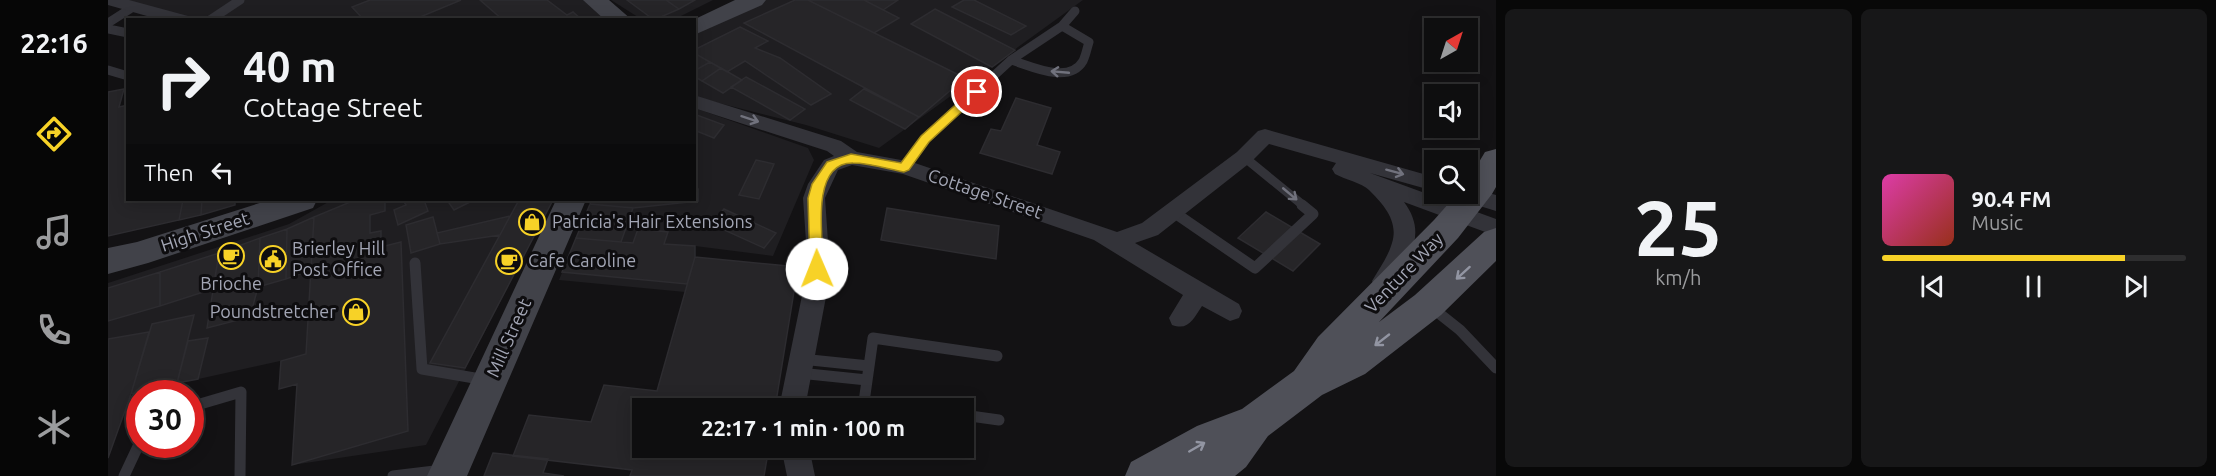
<!DOCTYPE html>
<meta charset="utf-8">
<style>
:root{--surface:#0e0e0f;--page:#171718;--text:#f1f3f6;--muted:#9b9c9e;--line:#2e2e2f;--accent:#f7d227}
body{margin:0;font-family:Ubuntu,sans-serif;background:var(--page);color:var(--text);height:100vh;display:flex;flex-direction:column;font-size:22px;white-space:nowrap}
*{box-sizing:border-box;margin:0}
p{font-size:20px;color:var(--muted)}
.icon{flex:none;width:33px;height:33px;fill:none;stroke:currentColor;stroke-width:2;stroke-linecap:round;stroke-linejoin:round}
.map{position:relative;flex:1;overflow:hidden}
.panel{display:flex;flex-direction:column;gap:9px;padding:9px;background:#080808;width:720px}
.panel>*{flex:none}
.top-card{position:absolute;left:18px;top:18px;width:570px;height:183px;border-radius:0px;box-shadow:0 3px 15px #0003,0 0 0 2px var(--line);background:#0e0e0f;color:var(--text);overflow:hidden}
.needle{width:39px;rotate:39deg}
.controls{position:absolute;left:1316px;top:18px;display:grid;gap:12px}
.controls a{display:grid;place-items:center;width:54px;height:54px;border-radius:0px;background:var(--surface);box-shadow:0 3px 15px #0003,0 0 0 2px var(--line);font-size:30px}
.speed{position:absolute;left:18px;top:380px;display:flex;gap:12px;font-size:30px;font-weight:700;text-align:center}
.speed>*{display:grid;place-content:center;width:78px;height:78px;border-radius:50%;background:var(--surface);box-shadow:0 3px 15px #0003,0 0 0 2px var(--line);line-height:1}
.speed .limit{border:9px solid #d22;background:#fff;color:#111}
.pin{position:absolute;display:grid;place-items:center;width:51px;height:51px;color:#fff;margin:-26px;border:3px solid #fff;border-radius:50%;box-shadow:0 2px 6px #0007}
.me{position:absolute;width:66px;margin:-33px;rotate:359deg;stroke-linejoin:round;filter:drop-shadow(0 0 4px #0008)}
.turn{display:flex;align-items:center;gap:21px;height:126px;padding:0 18px;font-size:27px}
.turn .icon{width:78px;height:78px;stroke-width:2.5}
.turn b{display:block;font-size:42px;line-height:51px}
.then{display:flex;align-items:center;height:57px;padding:0 18px;background:#0003;gap:12px;font-size:22px}
.panel .tile{flex:1;display:flex;flex-direction:column;justify-content:center;gap:9px;min-width:0;padding:0 21px;border-radius:9px;background:var(--page)}
.panel .dial{align-items:center;gap:0}
.dial b{font-size:78px;line-height:1}
.song{display:flex;align-items:center;gap:18px}
.cover{width:72px;height:72px;border-radius:9px;background:linear-gradient(135deg,hsl(320 70% 55%),hsl(10 70% 35%))}
.played{height:6px;border-radius:3px;background:linear-gradient(90deg,var(--accent) 80%,var(--line) 80%)}
.keys{display:flex;justify-content:space-around;direction:ltr}
.panel .tiles{flex:1;display:grid;gap:9px;grid-template-columns:repeat(2,1fr)}
.trip{position:absolute;left:524px;top:398px;width:342px;height:60px;border-radius:0px;background:var(--surface);box-shadow:0 3px 15px #0003,0 0 0 2px var(--line);font-weight:600;line-height:60px;text-align:center}
main{display:flex;flex:1;min-height:0}
.menu{display:flex;flex-direction:column;width:108px;justify-content:space-around;align-items:center;background:#060606;color:var(--muted)}
.menu .icon{width:42px;height:42px}
.menu .current{color:var(--accent)}
.menu b{font-size:27px;color:var(--text)}
.map>svg:first-child{display:block}
.built{fill:#1f1e21}
.building{fill:#262528;stroke:#2d2c30;stroke-width:1.5}
.lines{fill:none;stroke-linecap:round;stroke-linejoin:round}
.lane-far1{stroke:#333339;stroke-width:9}
.lane{stroke:#333339;stroke-width:11}
.street{fill:#333339;fill-rule:evenodd}
.secondary{fill:#414249;fill-rule:evenodd}
.primary{fill:#4f5058;fill-rule:evenodd}
.oneway{stroke:#71727d}
.oneway2{stroke:#9295a2}
.route{fill:#f7d227;stroke:#a18819;stroke-width:1.5}
.labels{text-anchor:middle;stroke-width:6;stroke-linejoin:round;paint-order:stroke}
.street-label{font-size:18px;fill:#a3a6b5;stroke:#0e0d0f}
.poi-label{font-size:18px;fill:#a3a6b5;stroke:#0e0d0f;text-anchor:start}
</style>
<main>
<nav class="menu">
<b>22:16</b>
<svg class="icon current" aria-label="directions" viewBox="0 0 24 24"><path d="M12 3l9 9-9 9-9-9zM9 14v-3h6M13 9l2 2-2 2"/></svg>
<svg class="icon" aria-label="music" viewBox="0 0 24 24"><path d="M9 18V5l10-2v13"/><circle cx="6" cy="18" r="3"/><circle cx="16" cy="16" r="3"/></svg>
<svg class="icon" aria-label="phone" viewBox="0 0 24 24"><path d="M5 4h4l2 5-3 2q2 4 5 5l2-3 5 2v4C11 20 4 13 5 4z"/></svg>
<svg class="icon" aria-label="climate" viewBox="0 0 24 24"><path d="M12 3v18M4 7l16 10M4 17L20 7"/></svg>
</nav>
<div class="map">
<svg width="1388" height="476" viewBox="0 0 1388 476">
<rect width="100%" height="100%" fill="#131214"/>
<path class="built" d="M2,0H480L501,19L74,20Z
M503,0H605L565,20L533,19Z
M646,0H975L771,148L698,125L587,97V28Z
M587,108L700,148L706,160L665,256L587,246V257L577,292L451,280L484,200H586Z
M224,200H445L318,445L184,465L189,385L171,389L172,361L23,394L0,458V283L181,224Z"/>
<path class="building" d="M262,0H353L305,20H256L244,7Z
M372,0H439L459,15L465,12L474,20H395Z
M519,0H558L571,9L546,20Z
M558,0H587L571,9Z
M687,0H700L857,78L811,117L636,23Z
M700,0H756L791,18L766,33Z
M756,0H790L775,10Z
M856,0H866L918,26L903,35L844,7Z
M827,9L907,50L884,67L803,24Z
M632,27L660,41L647,48L672,58L723,94L703,105L637,61L619,72L586,53V50Z
M586,53L602,62L586,71Z
M602,62L613,68L594,81L586,76V71Z
M613,68L634,80L615,93L594,81Z
M638,77L697,109L682,120L623,87Z
M16,89L11,107L20,105V200H75L71,220L0,236V92Z
M756,89L811,117L797,129L742,100Z
M908,98L943,108L929,145L952,152L944,174L872,153L883,129L893,131Z
M586,114L616,125L606,138L586,130Z
M648,160L666,164L651,199L631,195Z
M586,189H590V201L525,208L482,204L484,200H586Z
M75,200H94L93,215L71,220Z
M94,200H127V205L93,215Z
M247,200H277V211L262,215V233L273,231V247L293,242L300,431L184,465L189,384L171,389L173,361L198,354L206,217Z
M295,200H316L320,211L290,225L286,210L298,205Z
M339,200H366L346,210Z
M411,200H445L357,368L322,363Z
M482,204L525,208L513,242L468,238Z
M779,208L891,226L888,259L773,240Z
M616,209L668,233L656,248L603,224Z
M1158,212L1212,244L1185,271L1130,238Z
M402,216L392,235L332,244L329,233Z
M206,217L203,270L178,279L179,229Z
M325,217L332,244L303,253L298,225Z
M179,229L178,279L150,287L152,238Z
M530,229L560,232L556,244L587,246V257L579,284L454,272L468,238L525,243Z
M152,238L150,287L142,317L99,328L111,253Z
M111,253L105,289L52,306V272Z
M587,257L690,267L667,408H534V447H661L656,476H522L524,470L405,456L421,415L483,422L496,385L549,391Z
M52,272V306L0,321V288Z
M86,315L69,383L23,394L44,324Z
M41,332L23,394L0,458V339Z
M100,338L90,379L69,383L80,341Z
M385,453L440,459L435,473L456,476H376Z"/>
<g class="lines">
<path class="lane-far1" d="M102,20L132,0
M0,23L25,7
M0,29L20,33
M903,60C923,66 961,85 975,61C978,55 979,48 981,42L954,26
M0,70L20,76
M1136,157L1196,206
M797,167L817,139L903,60L954,26L967,11"/>
<path class="lane" d="M1064,211L1147,268L1205,214L1194,205
M307,263L314,369L378,380
M1323,307L1352,330L1388,368
M693,359L761,366
M691,373L759,380
M82,407L133,392L132,476
M799,408L756,402L765,338L889,356
M855,415L891,420
M16,476L32,442
M285,476L335,470"/>
<path class="street" d="M0,0H21L80,16L82,20H53L0,5Z
M586,95L733,141L749,152L804,162L1009,232L1034,223L1129,152L1150,131L1157,129L1326,177V191L1262,173L1388,219V236L1296,202C1320,234 1301,258 1284,288L1276,290L1268,288L1264,281C1271,269 1280,257 1284,243C1291,221 1275,204 1261,190C1254,183 1236,179 1227,174L1224,169L1228,163L1161,144L1143,162L1050,235L1027,243L1131,304L1134,311L1131,318L1122,321L1094,306C1085,319 1081,331 1064,325L1061,318L1075,295L986,240L795,174L744,165L730,170L717,198L721,256V281L697,408H671L697,281L699,256L695,198L700,184L716,160L726,156L719,151L586,108Z
M1359,187L1388,195V211L1349,199L1347,194H1359Z
M673,447H701L707,476H679Z"/>
<path class="secondary" d="M475,0H501L524,20H497Z
M627,0H658L654,5L586,35L585,20Z
M161,200H209L205,208L40,263L0,274V248L29,242Z
M448,200H478L359,476H319Z"/>
<path class="primary" d="M1388,149V187L1384,194L1350,238L1271,322L1307,295L1376,232L1388,228V261L1333,315L1257,374L1214,395L1160,436L1138,467L1127,476H1017L1023,462L1089,426L1134,409L1186,371L1210,337L1326,220L1349,194H1359V182L1377,152Z"/>
</g>
<defs><path id="oneway-shaft" d="M-6 0H5M1.5-3L5.5 0L1.5 3" fill="none" stroke-width="1.6" stroke-linecap="round" stroke-linejoin="round" transform="scale(1.5)"/></defs>
<g class="oneway">
<use href="#oneway-shaft" transform="translate(952 72) rotate(-175)"/>
<use href="#oneway-shaft" transform="translate(642 119) rotate(18)"/>
<use href="#oneway-shaft" transform="translate(1287 172) rotate(15)"/>
<use href="#oneway-shaft" transform="translate(1182 194) rotate(40)"/>
</g>
<g class="oneway2">
<use href="#oneway-shaft" transform="translate(1355 273) rotate(138)"/>
<use href="#oneway-shaft" transform="translate(1274 340) rotate(142)"/>
<use href="#oneway-shaft" transform="translate(1089 447) rotate(-30)"/>
</g>
<path class="route" d="M869,88L873,89V94L821,142L801,170L796,172C780,169 762,163 745,163C701,162 715,242 716,269L709,274L704,273L702,269L700,198L704,184L719,162L743,154L793,163L813,136L865,89Z"/>
<defs>
<symbol id="shop-ring" viewBox="-11 -11 22 22"><circle r="9.5" fill="#0e0d0f" stroke="#f7d227" stroke-width="1.5"/><path d="M-5-2.5h2.3a2.7 3.5 0 0 1 5.4 0H5L5.5 6h-11ZM-1.5-2.5h3a1.5 2.3 0 0 0-3 0Z" fill="#f7d227"/></symbol>
<symbol id="cafe-ring" viewBox="-11 -11 22 22"><circle r="9.5" fill="#0e0d0f" stroke="#f7d227" stroke-width="1.5"/><path d="M-5.5-4.5H6V0H3Q3 3.5 0 3.5H-2.5Q-5.5 3.5-5.5 0ZM3-3.2v2h1.7v-2ZM-6 4.5H4V6H-6Z" fill="#f7d227"/></symbol>
<symbol id="civic-ring" viewBox="-11 -11 22 22"><circle r="9.5" fill="#0e0d0f" stroke="#f7d227" stroke-width="1.5"/><path d="M-.6-6.5H3V-4.5H.6V-3L4-1V1h2V6H-6V1h2V-1L-.6-3ZM-1.2 2.5V6h2.4V2.5Z" fill="#f7d227"/></symbol>
</defs>
<g fill-rule="evenodd">
<use href="#shop-ring" x="409" y="207" width="30" height="30"/>
<use href="#cafe-ring" x="108" y="241" width="30" height="30"/>
<use href="#civic-ring" x="150" y="244" width="30" height="30"/>
<use href="#cafe-ring" x="386" y="246" width="30" height="30"/>
<use href="#shop-ring" x="233" y="297" width="30" height="30"/>
</g>
<g class="labels">
<g class="street-label">
<text transform="translate(877 194) rotate(19)" y="6">Cottage Street</text>
<text transform="translate(97 232) rotate(-18)" y="6">High Street</text>
<text transform="translate(1296 273) rotate(-46)" y="6">Venture Way</text>
<text transform="translate(401 338) rotate(-66)" y="6">Mill Street</text>
</g>
<g class="poi-label">
<text x="444" y="228">Patricia's Hair Extensions</text>
<text x="184" y="255">Brierley Hill<tspan x="184" dy="21">Post Office</tspan></text>
<text x="420" y="267">Cafe Caroline</text>
<text x="123" y="290" text-anchor="middle">Brioche</text>
<text x="228" y="318" text-anchor="end">Poundstretcher</text>
</g>
</g>
</svg>
<div class="controls">
<a><svg class="needle" viewBox="-14 -14 28 28"><path d="M0-13l5 13h-10z" fill="#e53935"/><path d="M0 13l5-13h-10z" fill="#9b9c9e"/></svg></a>
<a><svg class="icon" aria-label="sound" viewBox="0 0 24 24"><path d="M4 9h4l5-4v14l-5-4H4zM17 9q2 3 0 6"/></svg></a>
<a><svg class="icon" aria-label="search" viewBox="0 0 24 24"><circle cx="10" cy="10" r="6"/><path d="M15 15l6 6"/></svg></a>
</div>
<div class="speed"><div class="limit">30</div></div>
<div class="pin" style="left:869px;top:92px;background:#d93025"><svg class="icon" aria-label="arrive" viewBox="0 0 24 24"><path d="M6 21V4h12l-3 4 3 4H6"/></svg></div>
<svg class="me" style="left:709px;top:269px" viewBox="-20 -20 40 40"><circle r="19" fill="#fff"/><path d="M0-13L10 11 0 6-10 11z" fill="#f7d227"/></svg>
<div class="trip">22:17 · 1 min · 100 m</div>
<div class="top-card">
<div class="turn"><svg class="icon" aria-label="right" viewBox="0 0 24 24"><path d="M7 20v-9h11M14 6l5 5-5 5"/></svg><div><b>40 m</b>Cottage Street</div></div>
<div class="then">Then<svg class="icon" aria-label="left" viewBox="0 0 24 24"><path d="M17 20v-9H6M10 6l-5 5 5 5"/></svg></div>
</div>
</div>
<section class="panel">
<div class="tiles">
<div class="tile dial"><b>25</b><p>km/h</p></div>
<div class="tile">
<div class="song"><i class="cover"></i><div><b>90.4 FM</b><p>Music</p></div></div>
<div class="played"></div>
<div class="keys"><svg class="icon" aria-label="previous" viewBox="0 0 24 24"><path d="M18 5L8 12l10 7zM5 5v14"/></svg><svg class="icon" aria-label="pause" viewBox="0 0 24 24"><path d="M8 5v14M16 5v14"/></svg><svg class="icon" aria-label="next" viewBox="0 0 24 24"><path d="M6 5l10 7-10 7zM19 5v14"/></svg></div>
</div>
</div>
</section>
</main>
